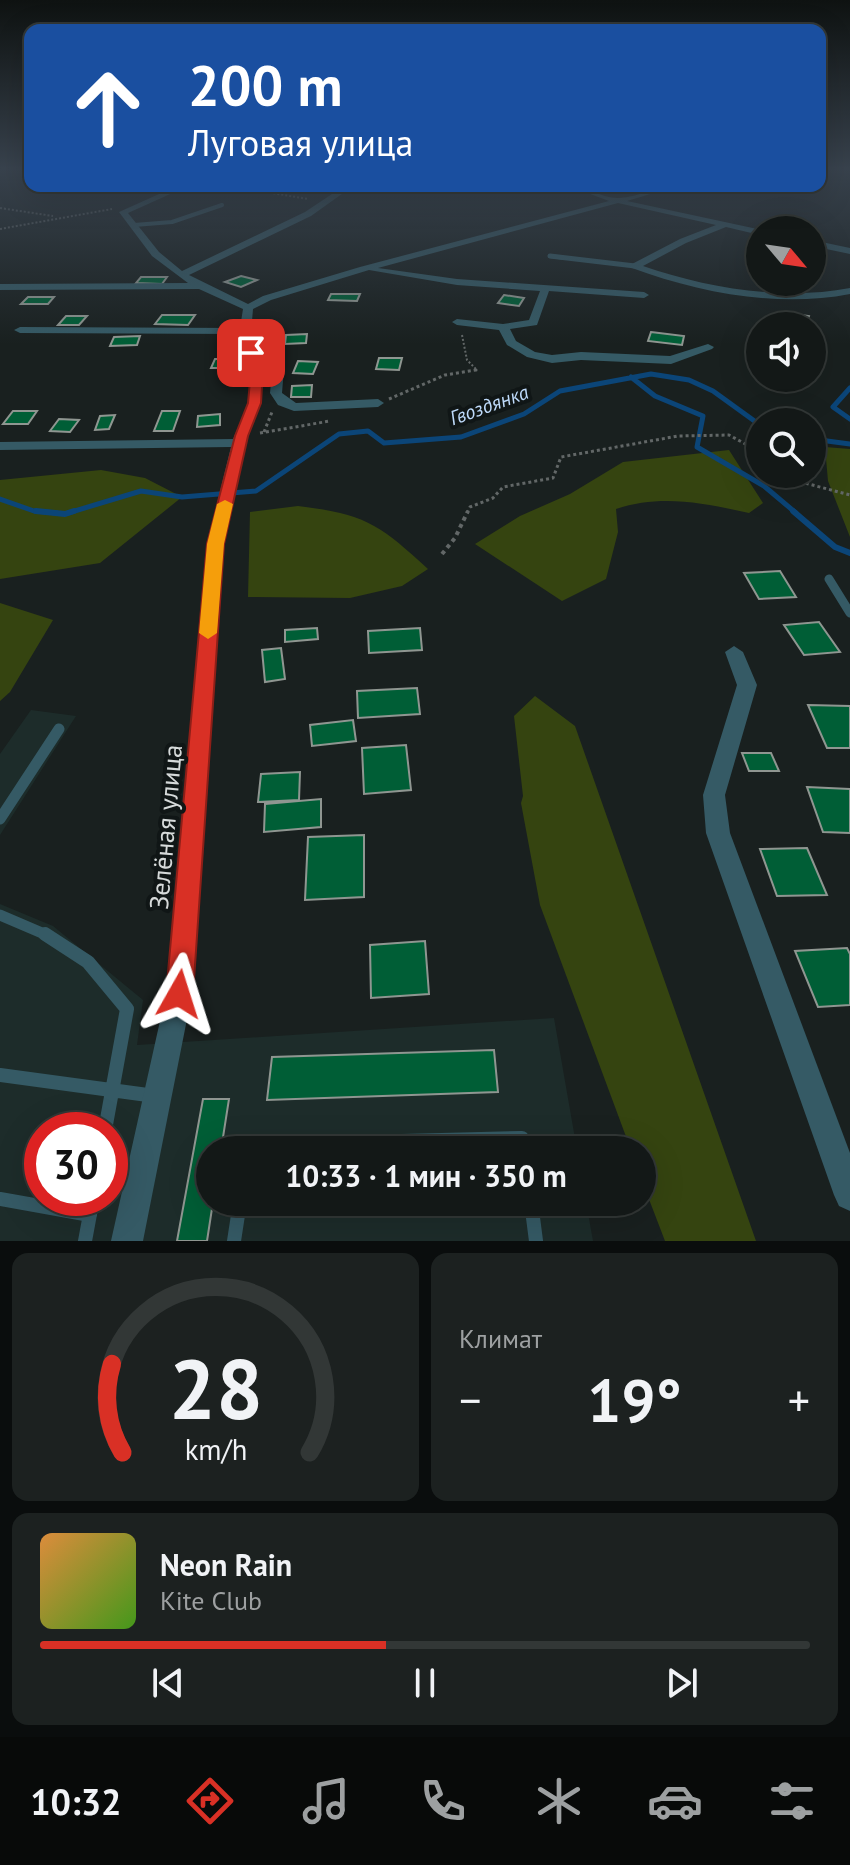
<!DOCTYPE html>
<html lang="ru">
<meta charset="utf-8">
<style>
:root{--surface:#131817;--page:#1c2120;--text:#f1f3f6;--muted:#9da0a1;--line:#323736;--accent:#d93025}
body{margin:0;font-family:"PT Sans",sans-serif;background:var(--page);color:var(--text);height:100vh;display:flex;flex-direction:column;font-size:30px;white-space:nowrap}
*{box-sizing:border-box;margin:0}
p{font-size:26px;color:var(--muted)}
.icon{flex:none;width:44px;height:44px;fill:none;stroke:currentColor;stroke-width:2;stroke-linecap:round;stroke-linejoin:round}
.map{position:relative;height:1241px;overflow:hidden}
.details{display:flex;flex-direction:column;gap:12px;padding:12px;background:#0a0d0d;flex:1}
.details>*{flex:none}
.guide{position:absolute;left:24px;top:24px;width:802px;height:168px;border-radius:16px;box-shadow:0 8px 32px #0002,0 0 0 2px var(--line);background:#1a4fa0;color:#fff;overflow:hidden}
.needle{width:52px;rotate:119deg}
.tools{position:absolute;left:746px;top:216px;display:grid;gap:16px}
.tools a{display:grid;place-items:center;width:80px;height:80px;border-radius:50%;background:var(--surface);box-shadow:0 8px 32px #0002,0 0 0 2px var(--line);font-size:40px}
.speed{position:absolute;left:24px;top:1112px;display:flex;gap:16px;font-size:40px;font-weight:700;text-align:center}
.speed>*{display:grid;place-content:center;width:104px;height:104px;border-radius:50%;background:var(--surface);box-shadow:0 8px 32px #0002,0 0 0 2px var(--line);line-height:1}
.speed .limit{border:12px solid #d22;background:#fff;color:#111}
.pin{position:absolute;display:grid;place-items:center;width:68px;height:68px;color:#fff;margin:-34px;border-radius:16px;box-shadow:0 4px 12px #0006}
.me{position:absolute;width:88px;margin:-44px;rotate:6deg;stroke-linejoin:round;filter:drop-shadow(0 0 6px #0008)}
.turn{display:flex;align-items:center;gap:28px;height:168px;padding:0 32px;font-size:36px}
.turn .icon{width:104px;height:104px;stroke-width:2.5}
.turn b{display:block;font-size:56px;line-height:68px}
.big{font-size:60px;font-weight:800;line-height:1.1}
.details .card{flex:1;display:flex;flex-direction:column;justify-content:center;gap:12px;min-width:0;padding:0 28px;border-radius:16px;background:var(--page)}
.details .dial{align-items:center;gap:0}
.dial svg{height:208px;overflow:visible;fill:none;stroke:var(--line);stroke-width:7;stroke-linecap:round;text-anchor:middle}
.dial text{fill:var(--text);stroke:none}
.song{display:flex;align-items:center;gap:24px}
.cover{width:96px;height:96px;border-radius:12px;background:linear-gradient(135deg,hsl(30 70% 55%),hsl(100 70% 35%))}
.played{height:8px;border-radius:4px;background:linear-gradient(90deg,var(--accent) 45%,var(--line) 45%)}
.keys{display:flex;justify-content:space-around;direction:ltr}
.heat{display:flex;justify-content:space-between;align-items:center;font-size:44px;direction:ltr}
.details .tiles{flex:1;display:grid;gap:12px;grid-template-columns:1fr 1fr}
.card:last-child{grid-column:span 2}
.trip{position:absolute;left:196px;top:1136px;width:460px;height:80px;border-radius:40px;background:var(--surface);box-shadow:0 8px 32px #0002,0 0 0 2px var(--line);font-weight:800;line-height:80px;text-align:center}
.menu{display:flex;height:128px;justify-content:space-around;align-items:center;background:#080a09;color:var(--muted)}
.menu .icon{width:56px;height:56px}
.menu .current{color:var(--accent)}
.menu b{font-size:36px;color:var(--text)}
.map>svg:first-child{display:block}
.built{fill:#1d2c2a;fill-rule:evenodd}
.green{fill:#354410}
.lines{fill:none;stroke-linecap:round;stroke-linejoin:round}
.stream-far1{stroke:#0b4578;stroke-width:5}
.stream{stroke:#0b4578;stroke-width:6}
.building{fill:#005e36;stroke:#8f9691;stroke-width:2}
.path-far2{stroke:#626767;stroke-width:2;stroke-dasharray:2 2;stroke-linecap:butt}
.path-far1{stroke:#626767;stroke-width:3;stroke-dasharray:3 3;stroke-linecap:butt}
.path{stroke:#626767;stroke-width:4;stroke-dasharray:4 4;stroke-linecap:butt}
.lane-far4{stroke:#355a65;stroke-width:4}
.lane-far3{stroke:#355a65;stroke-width:5}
.lane-far2{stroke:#355a65;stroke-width:9}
.lane-far1{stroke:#355a65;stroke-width:11}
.lane{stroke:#355a65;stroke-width:14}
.street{fill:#355a65;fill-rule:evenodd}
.route{fill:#d93025;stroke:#8d1f18;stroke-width:2}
.slow{fill:#f59e0b}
.labels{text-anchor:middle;stroke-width:8;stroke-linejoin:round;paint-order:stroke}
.far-water-label{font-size:20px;font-style:italic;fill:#bedafa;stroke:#101616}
.near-street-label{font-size:26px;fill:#d6dada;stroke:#101616}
</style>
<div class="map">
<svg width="850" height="1241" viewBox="0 0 850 1241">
<rect width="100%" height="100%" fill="#19201f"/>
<path class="built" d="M31,710L76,716L0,835V754Z
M0,904L53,926L143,1000L137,1045L554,1018L577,1150H210V1202H586L593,1241H0ZM42,1130H110V1198H42Z"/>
<path class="green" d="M825,447L850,449V537L828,481Z
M729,450L763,503L749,513C704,503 661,494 616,509L618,532L606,579L562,601L475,544L520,516L570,494L623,462Z
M101,470L145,478L182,497L100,563L0,579V480Z
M298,506C365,514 379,524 428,569L402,586L350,598L248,597L250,512Z
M0,603L53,620L10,692L0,701Z
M535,696L575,726L756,1241H665L642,1181V1150H631L540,905L521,803L523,796L514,716Z"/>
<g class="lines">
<path class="stream-far1" d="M631,377L655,396L703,416L697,447L764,486L796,513
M850,388L833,407L850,419
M812,439L850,444
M0,499L34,511L57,513
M68,513L141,491L182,497L256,491L339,434L368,431L384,443L461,437L524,414L560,391L651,374L689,380L713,391L760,425"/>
<path class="stream" d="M36,511L65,514L74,511
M793,511L835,547L850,553"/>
</g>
<path class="building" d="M241,276L257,280L241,287L225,282Z
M141,277H167L162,284L136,283Z
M331,294H360L357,301L328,300Z
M504,295L524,298L519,306L498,303Z
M28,297H54L48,304H21Z
M785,313L809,316L807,323L783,320Z
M162,315H195L188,325L155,324Z
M66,316H87L79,325H58Z
M651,332L684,336L682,345L648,341Z
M307,334L306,343L285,344L286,335Z
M140,336L137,345L110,346L114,337Z
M379,358H402L399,370L376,369Z
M215,359H233L231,368H211Z
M298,361L318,362L313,374L293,373Z
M312,385L311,397H291L292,386Z
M13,411H37L28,424H3Z
M162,411H180L173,431H154Z
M220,414V425L197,427L198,416Z
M115,415L109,429L95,430L100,416Z
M59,419L79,420L70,432L50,431Z
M780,571L796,597L759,599L744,573Z
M819,622L840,652L804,655L784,625Z
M317,628L318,639L285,642V630Z
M420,628L422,650L369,653L368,631Z
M281,648L285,679L265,682L262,650Z
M417,688L420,714L358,718L357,691Z
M808,705L850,706V748H827Z
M353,720L356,741L312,746L310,725Z
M406,745L411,790L364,794L362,748Z
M742,753H771L779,771H749Z
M300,772L299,800L258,802L261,774Z
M807,787L850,789V833L823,832Z
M321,799V827L264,832L265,804Z
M364,835V897L305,900L308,837Z
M807,848L827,895L777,896L760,849Z
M425,941L429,994L371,998L370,945Z
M847,948L850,954V1005L818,1007L795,951Z
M494,1050L498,1092L267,1100L272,1057Z
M203,1099H229L221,1150H210V1202H213L207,1241H177Z
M507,1146V1150H392Z
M261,1202H491L260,1210Z"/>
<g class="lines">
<path class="path-far2" d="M230,186L308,199
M0,208L53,216
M0,229L112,209
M462,335L467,360L476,369"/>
<path class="path-far1" d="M389,399L445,375L476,370L474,367
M264,432L272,412
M260,433L330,421
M771,474L850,495
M467,513L470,507L493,498L503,487L553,478L561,457L678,436L729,435L760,452"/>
<path class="path" d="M442,554L455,538L468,511"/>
<path class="lane-far4" d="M134,225L172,222L222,205
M550,256L565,258"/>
<path class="lane-far3" d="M550,256L635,266"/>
<path class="lane-far2" d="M829,579L850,613"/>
<path class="lane-far1" d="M0,819L59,729
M0,915L49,936"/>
<path class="lane" d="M45,934L88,962L127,1009L105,1130
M0,1075L155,1096
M247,1150L248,1145L522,1138L523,1150
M0,1199L90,1215
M531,1202L536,1241
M85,1241L93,1198
M234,1241L240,1202"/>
<path class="street" d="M177,186H188L128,213L159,252L182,271L305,212L344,186H353L311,216L189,275L248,304L263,296L360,267L609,201L569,186C587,186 603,199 619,198C639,197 657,186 677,186L627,201L762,230L760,235L726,227L686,243L643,266C707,288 783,301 850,288V294C779,308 700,293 632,268V264L680,239L716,225L618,203L378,268L457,279L644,292L649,295L644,298L549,291L537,325L510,329L516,341L535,352L552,355L581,352L670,356L708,344L714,347L712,349L671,364L581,360L552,363L527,357L507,345L499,330L457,325L452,322L457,319L503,324L529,320L540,291L457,285L369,270L271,300L253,309L251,333C288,345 285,357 282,393L296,403L378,399L384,403L378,407L294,411L278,405L270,393C272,371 278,350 253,341L263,370L261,403L248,436L223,544L192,994L143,1241H111L166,994L207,544L231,447L0,450V442L233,439L249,403L251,370L239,334L20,333L14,330L20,327L240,328L243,309L199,289L0,290V284L188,283L152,256L119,212Z
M812,240L850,248V254L812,246Z
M734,646L743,652L757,685L725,795L730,833L850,1153V1211L839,1206L834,1195L706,833L703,795L737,685L725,652Z"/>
</g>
<linearGradient id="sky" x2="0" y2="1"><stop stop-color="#0e1211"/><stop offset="0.49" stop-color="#38424d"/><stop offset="1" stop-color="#38424d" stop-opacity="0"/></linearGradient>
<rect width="850" height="344" fill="url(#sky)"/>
<path class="route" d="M251,349L257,353L263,370L261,403L248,436L224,544L193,994L189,1003L179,1007L170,1003L166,994L207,544L235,436L248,403L251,370L245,353Z"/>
<path class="slow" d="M225,500L233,504L224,544L217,633L208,639L199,633L207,544L217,504Z"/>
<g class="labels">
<g class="far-water-label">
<text transform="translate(489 405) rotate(-20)" y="7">Гвоздянка</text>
</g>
<g class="near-street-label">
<text transform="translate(166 827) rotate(-85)" y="9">Зелёная улица</text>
</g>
</g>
</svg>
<div class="tools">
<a><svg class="needle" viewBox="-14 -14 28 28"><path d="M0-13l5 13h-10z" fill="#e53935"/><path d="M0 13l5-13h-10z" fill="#9da0a1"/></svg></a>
<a><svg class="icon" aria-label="sound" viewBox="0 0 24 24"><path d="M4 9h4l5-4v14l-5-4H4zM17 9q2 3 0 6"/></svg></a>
<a><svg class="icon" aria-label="search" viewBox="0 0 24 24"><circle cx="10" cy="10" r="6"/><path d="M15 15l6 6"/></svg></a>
</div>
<div class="speed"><div class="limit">30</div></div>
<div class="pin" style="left:251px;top:353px;background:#d93025"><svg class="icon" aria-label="arrive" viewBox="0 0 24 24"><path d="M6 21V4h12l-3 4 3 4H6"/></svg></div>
<svg class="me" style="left:179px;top:994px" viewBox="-20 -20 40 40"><path d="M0-17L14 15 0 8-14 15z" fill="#d93025" stroke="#fff" stroke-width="4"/></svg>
<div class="trip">10:33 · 1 мин · 350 m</div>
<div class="guide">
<div class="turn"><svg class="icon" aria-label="ahead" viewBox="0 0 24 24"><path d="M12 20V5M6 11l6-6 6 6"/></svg><div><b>200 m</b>Луговая улица</div></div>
</div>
</div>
<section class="details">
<div class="tiles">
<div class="card dial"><svg viewBox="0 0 100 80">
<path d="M14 69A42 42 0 1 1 86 69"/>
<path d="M14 69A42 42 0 0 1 10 35" stroke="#d93025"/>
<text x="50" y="56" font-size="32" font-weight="700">28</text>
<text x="50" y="72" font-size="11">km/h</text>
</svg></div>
<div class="card"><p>Климат</p>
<div class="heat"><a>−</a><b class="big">19°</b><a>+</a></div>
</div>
<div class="card">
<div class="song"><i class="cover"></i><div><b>Neon Rain</b><p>Kite Club</p></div></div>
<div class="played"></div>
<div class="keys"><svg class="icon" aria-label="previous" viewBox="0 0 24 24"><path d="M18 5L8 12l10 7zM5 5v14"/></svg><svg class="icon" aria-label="pause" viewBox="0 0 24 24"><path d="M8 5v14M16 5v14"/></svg><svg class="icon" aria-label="next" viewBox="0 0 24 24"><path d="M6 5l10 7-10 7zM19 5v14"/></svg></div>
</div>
</div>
</section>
<nav class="menu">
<b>10:32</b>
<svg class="icon current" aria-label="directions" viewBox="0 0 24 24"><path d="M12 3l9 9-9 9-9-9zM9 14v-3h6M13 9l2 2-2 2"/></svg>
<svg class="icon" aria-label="music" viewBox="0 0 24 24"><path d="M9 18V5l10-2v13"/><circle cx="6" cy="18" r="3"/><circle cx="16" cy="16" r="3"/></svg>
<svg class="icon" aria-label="phone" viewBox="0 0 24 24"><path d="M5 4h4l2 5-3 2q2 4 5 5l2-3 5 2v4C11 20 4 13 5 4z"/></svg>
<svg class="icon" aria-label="climate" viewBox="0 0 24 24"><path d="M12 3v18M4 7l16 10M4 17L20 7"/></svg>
<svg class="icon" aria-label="car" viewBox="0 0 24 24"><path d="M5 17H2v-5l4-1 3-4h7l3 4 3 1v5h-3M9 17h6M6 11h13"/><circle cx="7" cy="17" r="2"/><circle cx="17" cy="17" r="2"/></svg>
<svg class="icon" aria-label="filters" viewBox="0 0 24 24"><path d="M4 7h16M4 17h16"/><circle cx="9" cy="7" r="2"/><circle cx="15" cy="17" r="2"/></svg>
</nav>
